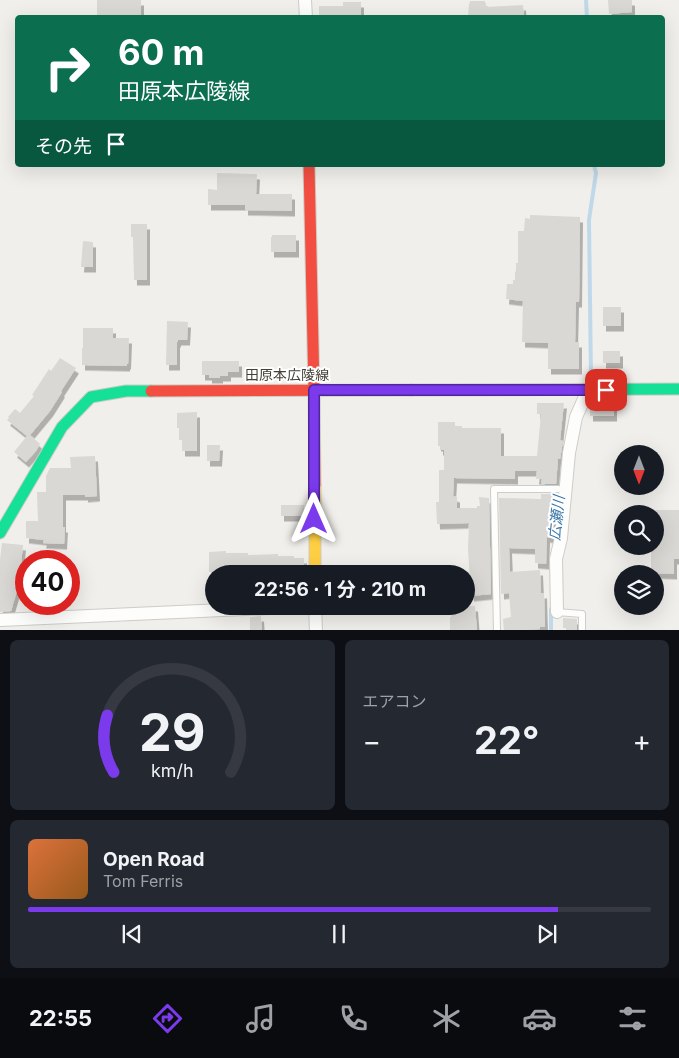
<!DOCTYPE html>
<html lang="ja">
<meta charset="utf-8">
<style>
:root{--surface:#171b24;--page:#242831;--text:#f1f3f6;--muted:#9ea1a6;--line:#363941;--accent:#7c3aed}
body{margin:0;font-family:Inter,"Noto Sans JP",sans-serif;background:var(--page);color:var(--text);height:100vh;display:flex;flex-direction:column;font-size:19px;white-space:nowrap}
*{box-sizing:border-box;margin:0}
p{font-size:16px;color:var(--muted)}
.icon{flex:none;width:28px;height:28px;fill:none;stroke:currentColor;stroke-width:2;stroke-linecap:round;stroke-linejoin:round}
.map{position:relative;height:630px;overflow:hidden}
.drawer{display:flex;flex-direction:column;gap:10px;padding:10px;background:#0d0f14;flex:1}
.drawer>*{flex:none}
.hud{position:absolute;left:15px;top:15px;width:650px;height:152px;border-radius:5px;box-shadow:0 5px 20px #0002;background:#0b6e4f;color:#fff;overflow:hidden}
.needle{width:32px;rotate:180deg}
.buttons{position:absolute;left:614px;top:445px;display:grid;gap:10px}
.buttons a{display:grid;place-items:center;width:50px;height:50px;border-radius:50%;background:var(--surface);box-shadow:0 5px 20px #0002;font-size:25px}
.speed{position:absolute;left:15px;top:550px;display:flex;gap:10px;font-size:25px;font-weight:700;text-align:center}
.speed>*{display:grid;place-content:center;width:65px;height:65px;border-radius:50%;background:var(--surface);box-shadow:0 5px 20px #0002;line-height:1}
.speed .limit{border:8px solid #d22;background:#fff;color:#111}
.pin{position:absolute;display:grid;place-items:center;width:42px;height:42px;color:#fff;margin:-21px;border-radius:10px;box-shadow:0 2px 8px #0006}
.me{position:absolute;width:55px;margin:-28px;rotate:0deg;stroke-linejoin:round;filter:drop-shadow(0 0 4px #0008)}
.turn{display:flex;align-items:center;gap:18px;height:105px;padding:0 20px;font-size:22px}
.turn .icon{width:65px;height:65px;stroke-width:2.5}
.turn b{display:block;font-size:35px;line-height:42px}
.then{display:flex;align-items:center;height:48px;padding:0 20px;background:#0003;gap:10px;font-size:19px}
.big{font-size:38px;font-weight:700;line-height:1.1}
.drawer .card{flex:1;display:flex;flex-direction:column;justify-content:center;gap:8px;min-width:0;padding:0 18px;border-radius:8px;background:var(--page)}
.drawer .dial{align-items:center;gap:0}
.dial svg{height:130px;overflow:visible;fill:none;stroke:var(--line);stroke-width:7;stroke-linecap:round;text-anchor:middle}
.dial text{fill:var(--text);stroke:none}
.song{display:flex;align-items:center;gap:15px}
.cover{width:60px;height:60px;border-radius:8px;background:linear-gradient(135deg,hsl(20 70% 55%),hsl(30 70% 35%))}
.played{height:5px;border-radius:2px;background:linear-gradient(90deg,var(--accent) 85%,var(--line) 85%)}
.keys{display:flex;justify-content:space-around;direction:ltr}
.heat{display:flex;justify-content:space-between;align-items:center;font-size:28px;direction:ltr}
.drawer .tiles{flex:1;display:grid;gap:10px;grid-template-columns:1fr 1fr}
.card:last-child{grid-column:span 2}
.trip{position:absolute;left:205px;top:565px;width:270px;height:50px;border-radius:25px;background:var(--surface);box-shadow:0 5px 20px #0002;font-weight:700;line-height:50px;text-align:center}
.dock{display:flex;height:80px;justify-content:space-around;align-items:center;background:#090b0e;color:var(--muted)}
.dock .icon{width:35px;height:35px}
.dock .selected{color:var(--accent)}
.dock b{font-size:22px;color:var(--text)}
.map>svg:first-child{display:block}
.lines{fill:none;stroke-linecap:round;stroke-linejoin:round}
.stream{stroke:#bfd9ea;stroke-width:4}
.building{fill:#d9d8d4;filter:url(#shadow)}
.lane-casing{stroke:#ceccc9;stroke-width:8}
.street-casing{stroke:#ceccc9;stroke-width:14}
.fast-casing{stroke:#ceccc2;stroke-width:13}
.slow-casing{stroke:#ceccc2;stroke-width:13}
.jam-casing{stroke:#ceccc2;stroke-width:13}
.lane{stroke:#fdfdfc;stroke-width:6}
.street{stroke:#fdfdfc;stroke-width:12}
.fast{stroke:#16e098;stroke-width:11}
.slow{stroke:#ffcf43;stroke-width:11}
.jam{stroke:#f24e42;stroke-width:11}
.route-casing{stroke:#51269a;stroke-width:12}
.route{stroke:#7c3aed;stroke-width:9}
.labels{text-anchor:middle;stroke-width:4;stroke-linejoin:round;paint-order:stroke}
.street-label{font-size:14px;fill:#454037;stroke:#fff}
.water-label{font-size:15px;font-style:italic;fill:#3a78a8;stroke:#fff}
</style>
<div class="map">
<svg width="679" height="631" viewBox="0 0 679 631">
<defs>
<filter id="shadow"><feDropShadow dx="3" dy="5.5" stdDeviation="0" flood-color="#0004"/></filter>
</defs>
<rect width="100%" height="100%" fill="#f0efeb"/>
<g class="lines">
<path class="stream" d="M586,0L587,18
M591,378L589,220L596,173L594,165
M551,631V609"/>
</g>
<path class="building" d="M97,0H141V18H97Z
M608,0H632V12L609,14Z
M470,1H485V3H486V7L523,5L524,18H468L469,3H470Z
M343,2H361V18H319V6H343Z
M217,173L257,174L256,194H292V211L245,210V205H208V189L217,190Z
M530,215L580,217L579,302H576L575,342H579V369H548V343L522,342L523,301L506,299L507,284H513V280H515V271L516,272V263H518V231H524L525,218L530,219Z
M131,224H147V280H134L133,237H131Z
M272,235H296V252H271V237H272Z
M83,241L93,242V267H81Z
M603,307H621V326H603Z
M167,321L188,322L187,340H178V342H177V365H166Z
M83,328H113V338H129L128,364H127V366L82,365V348H83Z
M603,351H620V363H603Z
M60,358L76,368L61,391L62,392L50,411L30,435L40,444L36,451L26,462L14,452L27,436L7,420L9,418L8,417L15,409L20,413L34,396L32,395L49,369L51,371Z
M202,361H239V372H228V376H220V378H209V375H202Z
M537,403H564L560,440L563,441L560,459L558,458L556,484H541L542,479H536L537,471H515V479L454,478L453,496L457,497V508H477V506H480L479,497L489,498L491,594L471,596L468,549L469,523L437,524L436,502H439V470H444V450H440V446H438V422H455V426H462V428H501V456H537L541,414H537Z
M590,405H614V416H590Z
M197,412V451H182V440H179V428H177V413Z
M207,445H220L219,461H207Z
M95,456L97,496L85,497V495H63V527H65L64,544L43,543L44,540L26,538V521H38L37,492H46V476L50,468H71L70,457Z
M541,494H556L554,524H551V538L547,537L546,564L535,563V549L509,548L510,572L540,570L541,593H544L545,627H540V629L504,631L503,619L511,617L509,593L501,594L499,498L541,499Z
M281,505H304V516H281Z
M655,510H679V559H674V574L651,573V546H655Z
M2,543L23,545L21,564H24L23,570L11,611L0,612V560Z
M226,551V553H248V555L278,554V556H294V558H304V574H280V569H256V574H213V572H209V552Z
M451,606H475L477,631H450V617H451Z
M261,616L262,631H250V617Z
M563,618L577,619V631H566V628H563Z"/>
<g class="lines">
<defs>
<path id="lane" d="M557,612L582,614V631
M497,631L494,489H558"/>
<path id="street" d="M305,0L306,18
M315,606L316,631
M557,612L556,559L561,538L569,453L576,417L588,390
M0,620L313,606"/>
<path id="fast" d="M411,390L679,389
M0,533L62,427L91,397L126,391H151"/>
<path id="slow" d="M315,485V574"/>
<path id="jam" d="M309,165L314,390L315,485
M151,391L411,390"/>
</defs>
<use href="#lane" class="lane-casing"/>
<use href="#street" class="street-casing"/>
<use href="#fast" class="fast-casing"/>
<use href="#slow" class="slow-casing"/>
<use href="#jam" class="jam-casing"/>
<use href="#lane" class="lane"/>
<use href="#street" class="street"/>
<use href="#fast" class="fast"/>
<use href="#slow" class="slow"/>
<use href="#jam" class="jam"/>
</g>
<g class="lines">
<defs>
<path id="route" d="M314,519V390H606"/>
</defs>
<use href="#route" class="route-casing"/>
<use href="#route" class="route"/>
</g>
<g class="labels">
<g class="street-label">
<text x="287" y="380">田原本広陵線</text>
</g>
<g class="water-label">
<text transform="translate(557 518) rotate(-84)" y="5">広瀬川</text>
</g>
</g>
</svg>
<div class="buttons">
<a><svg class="needle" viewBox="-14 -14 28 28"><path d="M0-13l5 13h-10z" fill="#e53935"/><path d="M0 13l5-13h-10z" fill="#9ea1a6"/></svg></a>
<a><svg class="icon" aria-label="search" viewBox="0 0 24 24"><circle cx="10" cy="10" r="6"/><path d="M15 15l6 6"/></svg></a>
<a><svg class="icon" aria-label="layers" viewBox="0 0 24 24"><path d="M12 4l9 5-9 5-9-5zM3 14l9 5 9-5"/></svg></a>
</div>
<div class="speed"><div class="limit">40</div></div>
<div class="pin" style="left:606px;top:390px;background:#d93025"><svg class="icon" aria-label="arrive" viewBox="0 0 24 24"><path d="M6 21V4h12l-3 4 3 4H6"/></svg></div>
<svg class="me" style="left:314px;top:519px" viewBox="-20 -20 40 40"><path d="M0-17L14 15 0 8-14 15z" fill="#7c3aed" stroke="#fff" stroke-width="4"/></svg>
<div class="trip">22:56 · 1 分 · 210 m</div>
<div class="hud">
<div class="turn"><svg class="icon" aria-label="right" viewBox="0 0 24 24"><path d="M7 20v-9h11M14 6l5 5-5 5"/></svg><div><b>60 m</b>田原本広陵線</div></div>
<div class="then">その先<svg class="icon" aria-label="arrive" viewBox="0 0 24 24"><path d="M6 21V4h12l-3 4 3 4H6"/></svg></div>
</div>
</div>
<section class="drawer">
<div class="tiles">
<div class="card dial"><svg viewBox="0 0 100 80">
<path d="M14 69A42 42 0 1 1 86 69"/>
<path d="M14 69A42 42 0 0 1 10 34" stroke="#7c3aed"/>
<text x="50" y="56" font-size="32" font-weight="700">29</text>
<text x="50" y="72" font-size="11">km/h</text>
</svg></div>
<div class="card"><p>エアコン</p>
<div class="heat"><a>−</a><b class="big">22°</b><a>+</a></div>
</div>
<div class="card">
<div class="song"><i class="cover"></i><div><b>Open Road</b><p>Tom Ferris</p></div></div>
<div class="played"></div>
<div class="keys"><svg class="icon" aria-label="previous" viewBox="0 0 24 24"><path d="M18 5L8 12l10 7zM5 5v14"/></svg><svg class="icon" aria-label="pause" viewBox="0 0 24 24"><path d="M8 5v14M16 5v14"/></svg><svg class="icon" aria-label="next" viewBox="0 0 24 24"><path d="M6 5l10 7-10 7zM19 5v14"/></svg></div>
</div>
</div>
</section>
<nav class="dock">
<b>22:55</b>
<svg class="icon selected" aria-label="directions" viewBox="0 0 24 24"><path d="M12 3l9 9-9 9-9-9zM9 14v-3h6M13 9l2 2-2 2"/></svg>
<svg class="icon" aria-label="music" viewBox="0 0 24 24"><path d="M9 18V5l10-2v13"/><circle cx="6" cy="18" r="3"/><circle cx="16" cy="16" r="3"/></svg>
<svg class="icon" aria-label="phone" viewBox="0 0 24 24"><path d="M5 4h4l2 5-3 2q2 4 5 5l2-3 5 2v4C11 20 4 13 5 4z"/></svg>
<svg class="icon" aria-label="climate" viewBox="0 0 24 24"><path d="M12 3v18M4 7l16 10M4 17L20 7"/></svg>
<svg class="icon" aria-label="car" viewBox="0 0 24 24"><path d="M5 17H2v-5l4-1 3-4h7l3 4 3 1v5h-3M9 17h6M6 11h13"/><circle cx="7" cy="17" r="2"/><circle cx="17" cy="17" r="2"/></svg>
<svg class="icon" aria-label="filters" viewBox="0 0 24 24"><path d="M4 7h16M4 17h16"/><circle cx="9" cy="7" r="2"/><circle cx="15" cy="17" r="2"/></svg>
</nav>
